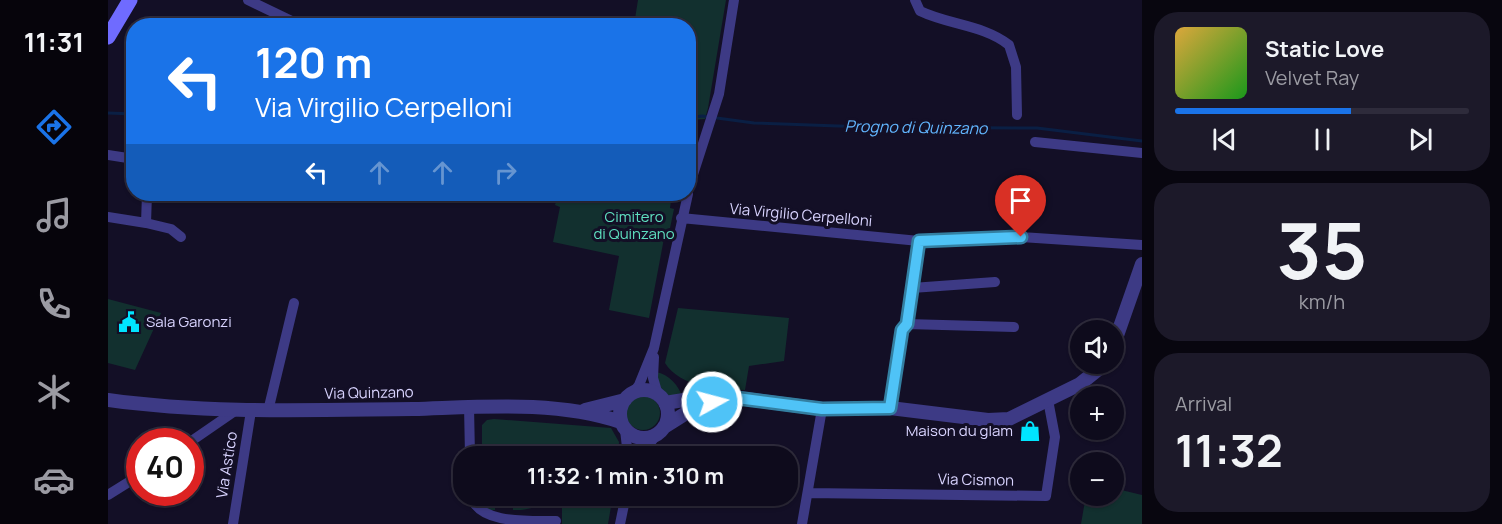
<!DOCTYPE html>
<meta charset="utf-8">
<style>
:root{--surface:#0e0b1c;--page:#1c1929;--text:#f1f3f6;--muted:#9b9ba3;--line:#2e2b3b;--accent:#1a73e8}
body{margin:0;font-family:Manrope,sans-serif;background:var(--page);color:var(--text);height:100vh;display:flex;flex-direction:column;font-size:22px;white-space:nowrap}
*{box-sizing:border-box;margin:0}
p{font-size:20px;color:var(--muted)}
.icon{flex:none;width:33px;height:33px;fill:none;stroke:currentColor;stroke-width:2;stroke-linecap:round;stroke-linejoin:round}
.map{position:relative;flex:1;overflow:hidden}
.side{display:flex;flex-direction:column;gap:12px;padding:12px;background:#08060f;width:360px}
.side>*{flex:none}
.top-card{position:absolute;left:18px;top:18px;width:570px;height:183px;border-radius:24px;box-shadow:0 2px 4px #0004,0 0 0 2px var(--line);background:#1a73e8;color:#fff;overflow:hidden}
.tools{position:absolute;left:962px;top:320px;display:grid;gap:12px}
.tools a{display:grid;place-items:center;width:54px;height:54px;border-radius:50%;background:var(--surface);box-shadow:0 2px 4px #0004,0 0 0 2px var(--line);font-size:30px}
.speed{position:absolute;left:18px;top:428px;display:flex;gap:12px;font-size:30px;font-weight:700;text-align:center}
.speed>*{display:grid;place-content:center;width:78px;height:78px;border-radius:50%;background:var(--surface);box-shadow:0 2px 4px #0004,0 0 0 2px var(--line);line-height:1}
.speed .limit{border:9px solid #d22;background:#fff;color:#111}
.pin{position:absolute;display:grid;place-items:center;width:51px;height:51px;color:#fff;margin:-62px -26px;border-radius:50% 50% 50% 0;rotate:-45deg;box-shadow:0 0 6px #0007}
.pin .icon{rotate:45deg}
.me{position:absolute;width:66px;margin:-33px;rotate:83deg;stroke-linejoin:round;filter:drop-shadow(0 0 4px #0008)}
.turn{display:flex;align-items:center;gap:21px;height:126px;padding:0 30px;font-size:27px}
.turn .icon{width:78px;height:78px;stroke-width:2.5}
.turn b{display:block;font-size:42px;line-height:51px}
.lanes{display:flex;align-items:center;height:57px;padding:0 30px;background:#0003;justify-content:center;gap:30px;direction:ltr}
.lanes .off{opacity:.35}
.big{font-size:45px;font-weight:700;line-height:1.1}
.side .tile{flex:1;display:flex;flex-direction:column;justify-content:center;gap:9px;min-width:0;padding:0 21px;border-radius:24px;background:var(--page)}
.side .dial{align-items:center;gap:0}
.dial b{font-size:78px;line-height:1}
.song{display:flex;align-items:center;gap:18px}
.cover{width:72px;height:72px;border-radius:9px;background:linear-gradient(135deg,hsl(40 70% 55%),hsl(120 70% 35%))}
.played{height:6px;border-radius:3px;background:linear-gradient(90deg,var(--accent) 60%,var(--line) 60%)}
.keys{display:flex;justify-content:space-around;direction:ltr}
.trip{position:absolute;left:345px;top:446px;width:345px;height:60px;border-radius:24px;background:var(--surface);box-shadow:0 2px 4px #0004,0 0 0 2px var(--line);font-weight:700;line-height:60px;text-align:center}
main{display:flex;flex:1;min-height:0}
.menu{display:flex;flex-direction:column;width:108px;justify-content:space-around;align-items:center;background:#06040b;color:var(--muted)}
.menu .icon{width:42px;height:42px}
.menu .selected{color:var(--accent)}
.menu b{font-size:27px;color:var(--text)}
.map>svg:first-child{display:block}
.green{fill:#12302f}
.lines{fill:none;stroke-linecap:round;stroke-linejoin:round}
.stream{stroke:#0a1f44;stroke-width:3}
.minor{stroke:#3d3a85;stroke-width:10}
.tertiary{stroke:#3d3a85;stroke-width:14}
.secondary{stroke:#6f6bff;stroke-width:15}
.route-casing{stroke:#337fa1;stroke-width:15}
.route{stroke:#4fc3f7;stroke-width:10}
.labels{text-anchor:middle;stroke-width:6;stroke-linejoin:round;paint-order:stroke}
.street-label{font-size:15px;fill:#d9d4ff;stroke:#130f26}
.park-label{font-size:15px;fill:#5fe0c0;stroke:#130f26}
.poi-label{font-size:15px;fill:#d9d4ff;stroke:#130f26;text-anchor:start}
.water-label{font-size:16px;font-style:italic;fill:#62b6ff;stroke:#130f26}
</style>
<main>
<nav class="menu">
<b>11:31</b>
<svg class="icon selected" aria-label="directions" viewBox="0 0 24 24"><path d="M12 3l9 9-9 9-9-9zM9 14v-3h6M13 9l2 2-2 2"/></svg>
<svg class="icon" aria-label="music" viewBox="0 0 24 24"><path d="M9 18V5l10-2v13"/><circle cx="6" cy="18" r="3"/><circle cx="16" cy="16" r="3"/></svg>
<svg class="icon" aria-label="phone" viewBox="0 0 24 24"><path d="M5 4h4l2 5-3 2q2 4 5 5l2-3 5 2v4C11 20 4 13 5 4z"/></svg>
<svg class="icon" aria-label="climate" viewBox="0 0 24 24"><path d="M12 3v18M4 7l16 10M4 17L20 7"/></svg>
<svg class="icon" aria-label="car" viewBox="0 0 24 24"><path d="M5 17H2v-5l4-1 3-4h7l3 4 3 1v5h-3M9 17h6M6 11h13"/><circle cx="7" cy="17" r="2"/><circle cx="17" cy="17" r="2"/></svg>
</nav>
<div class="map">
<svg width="1034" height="524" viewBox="0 0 1034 524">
<rect width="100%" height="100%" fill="#130f26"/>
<path class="green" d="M530,0H618L600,108L597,119L583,120L581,133L580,26L526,25Z
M455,194H564L562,208L566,209L561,233H557L541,318L501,310L511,256L445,242L452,207L447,205L450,195Z
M0,299L53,313L27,370L0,363Z
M570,308L681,318L676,361L641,366L637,390C609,388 573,388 557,363Z
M548,372C561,374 571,386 575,398C552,396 554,394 548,372Z
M518 413a17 17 0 1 1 34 0a17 17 0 1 1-34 0Z
M386,419L503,428L511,442L510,456H381L380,449H374V425L379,420Z
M1005,488L1034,495V524H973L978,495H1005Z
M382,495H505L500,524H454V500C431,501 429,511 405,510V505H387V510H380L373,497Z"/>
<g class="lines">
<path class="stream" d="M0,113L26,114
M580,118L594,116L646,123L758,127L929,128L1034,141"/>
<path class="minor" d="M140,0L194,26
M807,0L812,11C841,25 876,25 901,45L908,67L909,115
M927,142L1034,153
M0,155L26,159
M580,190L611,94L626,0
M39,194L38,223L63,229L73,237
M0,217L38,223
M573,218L811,241L913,237L1034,245
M804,288L887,282
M799,324L906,327
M546,357L545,378L550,395
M524,394L531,385L546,348L580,194
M361,406L362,456
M782,408L794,330L799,324L811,241
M160,411L186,303
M517,430L520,456
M82,442L127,411
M534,456L547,436
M700,493L938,496L947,437L940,400
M0,495L32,475
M363,495C369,524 419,521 448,521
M125,524L143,411
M512,524L518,495
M694,524L714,409"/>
<path class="tertiary" d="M1005,347L1034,264
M512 414a24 24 0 1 1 48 0a24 24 0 1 1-48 0Z
M0,400C101,414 203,410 305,409C373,407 447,400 513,422
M557,403L607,395L714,409L782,408L880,420L901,419L972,384L998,363
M477,410L517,400
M556,427L583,410L612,401"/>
<path class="secondary" d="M0,37L22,0"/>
</g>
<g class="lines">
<defs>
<path id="route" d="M604,402L629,398L714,409L782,408L794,330L799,324L811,241L913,237"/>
</defs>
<use href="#route" class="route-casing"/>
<use href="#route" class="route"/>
</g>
<defs>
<symbol id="civic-bare" viewBox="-9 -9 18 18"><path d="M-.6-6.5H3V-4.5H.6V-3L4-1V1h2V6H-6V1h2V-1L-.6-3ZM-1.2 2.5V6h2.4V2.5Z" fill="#00e5ff" stroke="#130f26" stroke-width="2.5" paint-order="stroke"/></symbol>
<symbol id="shop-bare" viewBox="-9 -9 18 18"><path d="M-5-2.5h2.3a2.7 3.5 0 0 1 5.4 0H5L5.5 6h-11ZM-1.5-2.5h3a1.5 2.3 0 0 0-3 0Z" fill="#00e5ff" stroke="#130f26" stroke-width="2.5" paint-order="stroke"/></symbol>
</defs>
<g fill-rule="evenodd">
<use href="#civic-bare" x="6" y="307" width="30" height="30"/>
<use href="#shop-bare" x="907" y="416" width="30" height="30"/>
</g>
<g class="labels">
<g class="street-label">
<text transform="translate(693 215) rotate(5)" y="5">Via Virgilio Cerpelloni</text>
<text transform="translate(261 393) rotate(-1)" y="5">Via Quinzano</text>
<text transform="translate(119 465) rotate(-81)" y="5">Via Astico</text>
<text transform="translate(868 480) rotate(1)" y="5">Via Cismon</text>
</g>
<g class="park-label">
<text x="526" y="222">Cimitero<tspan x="526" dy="17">di Quinzano</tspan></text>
</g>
<g class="poi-label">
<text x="38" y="327">Sala Garonzi</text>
<text x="905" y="436" text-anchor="end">Maison du glam</text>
</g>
<g class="water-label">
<text transform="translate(808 127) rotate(1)" y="6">Progno di Quinzano</text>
</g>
</g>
</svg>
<div class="tools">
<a><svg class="icon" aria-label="sound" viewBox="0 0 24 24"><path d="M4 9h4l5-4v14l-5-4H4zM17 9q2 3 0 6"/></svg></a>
<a>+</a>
<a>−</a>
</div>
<div class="speed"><div class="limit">40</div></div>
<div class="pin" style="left:913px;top:237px;background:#d93025"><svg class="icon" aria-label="arrive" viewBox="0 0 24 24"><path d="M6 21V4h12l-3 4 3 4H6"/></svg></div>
<svg class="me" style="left:604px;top:402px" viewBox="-20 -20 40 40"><circle r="17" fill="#4fc3f7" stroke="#fff" stroke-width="3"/><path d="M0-11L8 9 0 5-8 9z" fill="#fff"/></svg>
<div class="trip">11:32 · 1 min · 310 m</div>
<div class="top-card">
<div class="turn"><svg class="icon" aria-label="left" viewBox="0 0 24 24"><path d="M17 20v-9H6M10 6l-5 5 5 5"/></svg><div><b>120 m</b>Via Virgilio Cerpelloni</div></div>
<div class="lanes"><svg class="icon" aria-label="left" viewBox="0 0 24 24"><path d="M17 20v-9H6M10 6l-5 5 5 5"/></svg><svg class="icon off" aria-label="ahead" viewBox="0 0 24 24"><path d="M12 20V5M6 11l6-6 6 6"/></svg><svg class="icon off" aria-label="ahead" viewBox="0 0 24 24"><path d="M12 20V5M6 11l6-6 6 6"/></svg><svg class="icon off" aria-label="right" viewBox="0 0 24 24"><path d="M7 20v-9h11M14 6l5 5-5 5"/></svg></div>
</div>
</div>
<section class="side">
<div class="tile">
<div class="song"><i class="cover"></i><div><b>Static Love</b><p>Velvet Ray</p></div></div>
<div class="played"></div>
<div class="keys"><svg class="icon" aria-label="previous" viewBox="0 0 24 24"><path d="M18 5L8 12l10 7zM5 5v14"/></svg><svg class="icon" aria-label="pause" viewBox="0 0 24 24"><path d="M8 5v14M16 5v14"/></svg><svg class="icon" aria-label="next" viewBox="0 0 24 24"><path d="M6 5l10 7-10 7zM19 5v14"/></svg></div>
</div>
<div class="tile dial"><b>35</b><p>km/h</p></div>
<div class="tile"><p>Arrival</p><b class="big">11:32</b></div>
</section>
</main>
